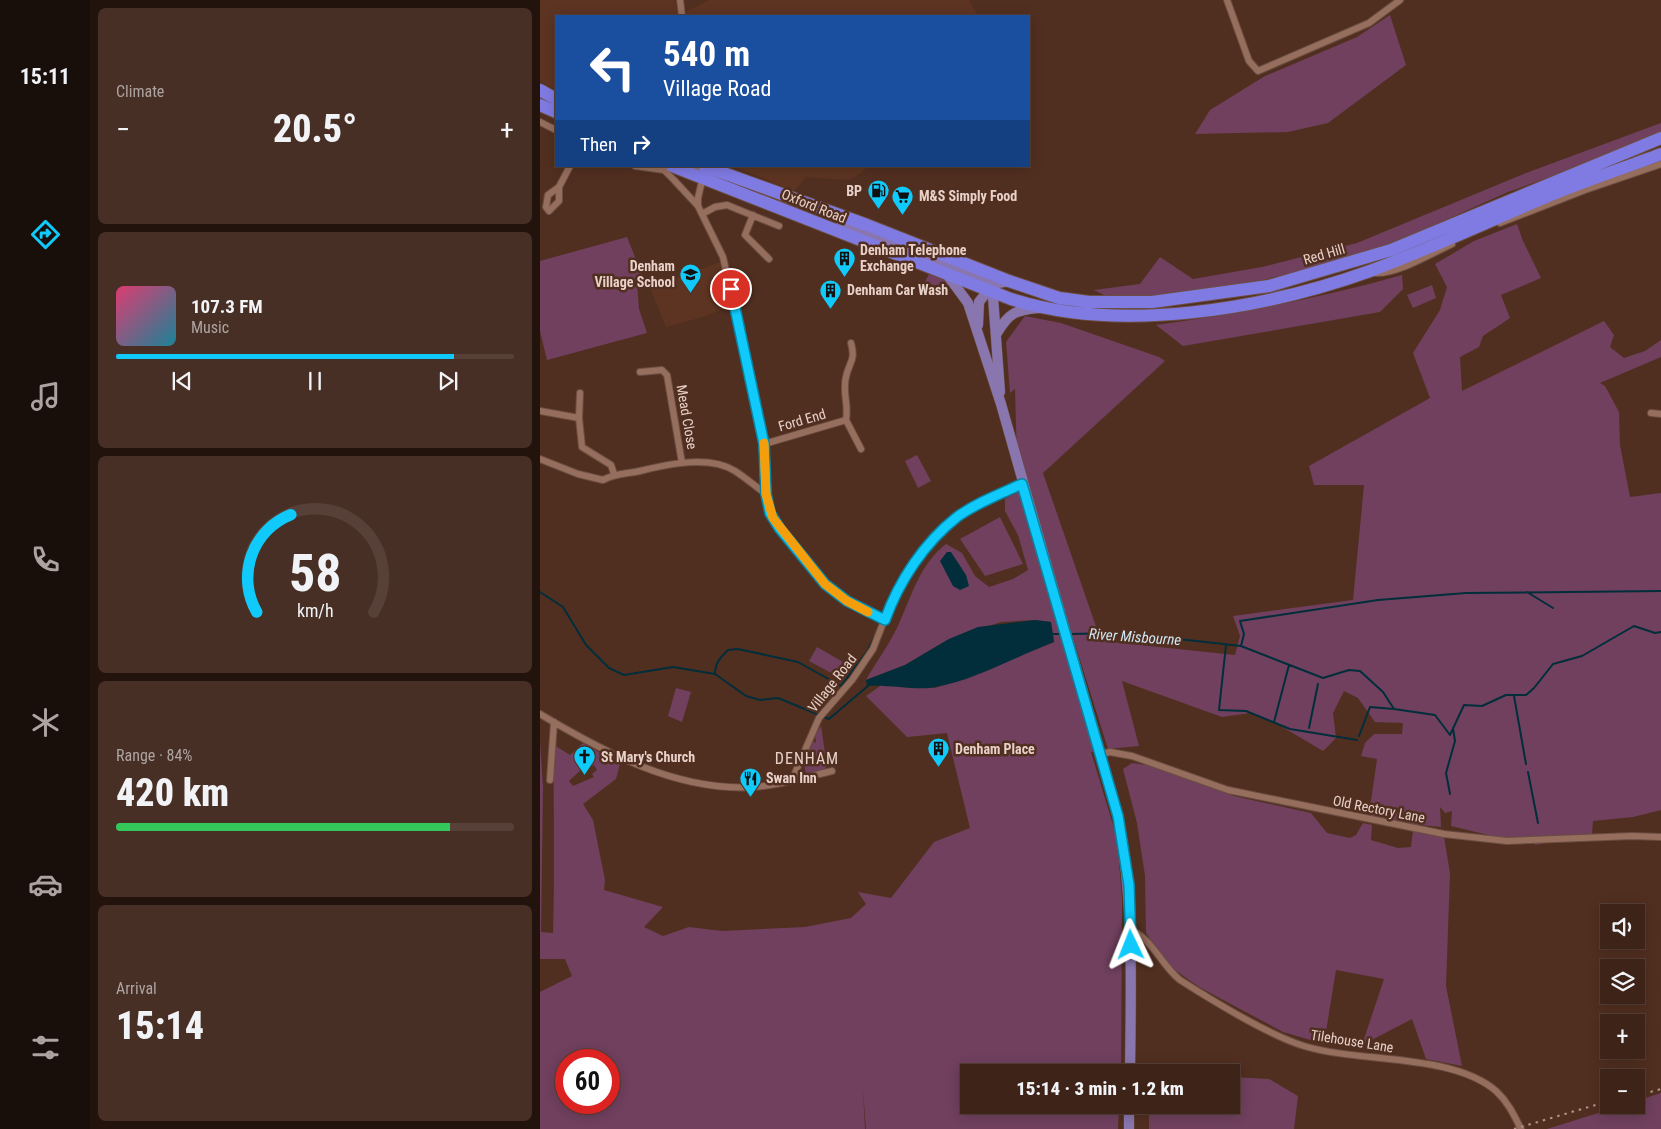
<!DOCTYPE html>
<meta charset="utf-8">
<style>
:root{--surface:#3d2318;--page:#482f25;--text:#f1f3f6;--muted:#ada4a2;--line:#564037;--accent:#0fcafa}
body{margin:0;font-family:"Roboto Condensed",sans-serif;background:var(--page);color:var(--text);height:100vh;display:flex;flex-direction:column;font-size:19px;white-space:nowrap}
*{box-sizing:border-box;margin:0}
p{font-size:16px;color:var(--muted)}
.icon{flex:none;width:28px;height:28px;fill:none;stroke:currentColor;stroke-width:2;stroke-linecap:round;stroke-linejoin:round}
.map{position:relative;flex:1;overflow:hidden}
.panel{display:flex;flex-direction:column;gap:8px;padding:8px;background:#22130d;width:450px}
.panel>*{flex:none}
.banner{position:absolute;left:15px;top:15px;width:475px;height:152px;border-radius:0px;box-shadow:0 2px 12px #0003,0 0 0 1px var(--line);background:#1a4fa0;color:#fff;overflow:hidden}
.fabs{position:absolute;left:1060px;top:904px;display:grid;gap:10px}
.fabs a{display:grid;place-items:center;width:45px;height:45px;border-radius:0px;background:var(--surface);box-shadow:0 2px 12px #0003,0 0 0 1px var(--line);font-size:25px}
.speed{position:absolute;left:15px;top:1049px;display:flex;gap:10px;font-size:25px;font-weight:700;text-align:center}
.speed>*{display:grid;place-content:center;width:65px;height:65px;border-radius:50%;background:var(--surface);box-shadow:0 2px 12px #0003,0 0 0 1px var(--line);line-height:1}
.speed .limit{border:8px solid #d22;background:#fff;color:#111}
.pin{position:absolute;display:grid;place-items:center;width:42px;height:42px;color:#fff;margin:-21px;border:2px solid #fff;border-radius:50%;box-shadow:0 1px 5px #0007}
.me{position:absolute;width:55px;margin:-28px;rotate:358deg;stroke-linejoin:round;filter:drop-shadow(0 0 4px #0008)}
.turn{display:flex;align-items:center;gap:18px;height:105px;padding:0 25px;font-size:22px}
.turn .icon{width:65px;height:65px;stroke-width:2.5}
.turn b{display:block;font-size:35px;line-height:42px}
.then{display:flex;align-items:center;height:48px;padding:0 25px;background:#0003;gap:10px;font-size:19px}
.big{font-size:38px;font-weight:800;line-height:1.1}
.panel .tile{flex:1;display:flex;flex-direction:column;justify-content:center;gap:8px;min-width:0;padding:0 18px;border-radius:8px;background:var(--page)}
.panel .dial{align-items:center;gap:0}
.dial svg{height:130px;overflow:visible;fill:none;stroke:var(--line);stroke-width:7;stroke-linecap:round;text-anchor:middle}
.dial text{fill:var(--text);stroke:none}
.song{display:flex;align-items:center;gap:15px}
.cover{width:60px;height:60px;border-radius:8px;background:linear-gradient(135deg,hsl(340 70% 55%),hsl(190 70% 35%))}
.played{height:5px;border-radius:2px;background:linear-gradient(90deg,var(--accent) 85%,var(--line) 85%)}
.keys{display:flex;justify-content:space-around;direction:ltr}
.heat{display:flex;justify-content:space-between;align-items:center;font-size:28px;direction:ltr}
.charge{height:8px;border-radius:4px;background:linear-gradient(90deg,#34c759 84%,var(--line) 0)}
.trip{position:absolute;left:420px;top:1064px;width:280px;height:50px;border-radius:0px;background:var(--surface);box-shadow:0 2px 12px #0003,0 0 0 1px var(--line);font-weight:800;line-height:50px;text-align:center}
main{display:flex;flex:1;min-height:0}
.dock{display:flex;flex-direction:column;width:90px;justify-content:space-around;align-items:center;background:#180e0a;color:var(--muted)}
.dock .icon{width:35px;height:35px}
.dock .selected{color:var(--accent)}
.dock b{font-size:22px;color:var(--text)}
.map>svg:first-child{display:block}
.built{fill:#5d3422}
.green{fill:#70405e;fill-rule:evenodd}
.water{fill:#022e3b}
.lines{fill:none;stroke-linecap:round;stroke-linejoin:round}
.stream{stroke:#022e3b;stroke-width:2}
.street-casing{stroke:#6b4e41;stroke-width:8}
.primary-casing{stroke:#6b4e41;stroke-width:11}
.highway-casing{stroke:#6b4e41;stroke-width:14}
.street{stroke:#966e5e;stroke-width:6}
.primary{stroke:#8976ae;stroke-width:10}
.highway{stroke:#807be3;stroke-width:12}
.rail{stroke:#af9489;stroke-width:2;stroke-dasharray:2.5 5;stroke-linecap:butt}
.route-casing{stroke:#0a83a2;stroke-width:12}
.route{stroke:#0fcafa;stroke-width:9}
.slow{stroke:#f59e0b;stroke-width:9}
.labels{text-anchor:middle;stroke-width:5;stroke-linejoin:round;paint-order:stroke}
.poi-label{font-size:14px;font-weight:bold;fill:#e8d1c8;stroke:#512f20;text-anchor:start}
.street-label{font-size:14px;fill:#e8d1c8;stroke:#512f20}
.water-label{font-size:15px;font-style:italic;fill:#cee8f3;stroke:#512f20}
.quarter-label{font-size:16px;letter-spacing:1px;fill:#e8d1c8;stroke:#512f20}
</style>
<main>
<nav class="dock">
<b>15:11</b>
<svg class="icon selected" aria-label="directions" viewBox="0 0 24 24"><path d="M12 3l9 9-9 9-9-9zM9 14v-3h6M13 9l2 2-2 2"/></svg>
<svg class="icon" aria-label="music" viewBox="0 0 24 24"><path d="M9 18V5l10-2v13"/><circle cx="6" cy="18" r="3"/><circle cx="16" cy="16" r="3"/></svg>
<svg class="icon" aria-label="phone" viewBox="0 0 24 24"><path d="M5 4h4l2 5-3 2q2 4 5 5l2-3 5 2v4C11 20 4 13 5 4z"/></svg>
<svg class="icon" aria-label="climate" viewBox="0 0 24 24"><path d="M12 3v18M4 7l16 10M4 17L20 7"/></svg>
<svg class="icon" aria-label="car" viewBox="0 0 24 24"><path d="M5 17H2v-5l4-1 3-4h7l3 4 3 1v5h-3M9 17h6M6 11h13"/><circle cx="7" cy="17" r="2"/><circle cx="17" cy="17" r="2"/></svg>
<svg class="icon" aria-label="filters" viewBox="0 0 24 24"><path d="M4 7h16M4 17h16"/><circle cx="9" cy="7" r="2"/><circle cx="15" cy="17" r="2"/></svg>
</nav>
<section class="panel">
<div class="tile"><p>Climate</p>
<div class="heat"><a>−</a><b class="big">20.5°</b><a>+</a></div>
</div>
<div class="tile">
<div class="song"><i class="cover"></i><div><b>107.3 FM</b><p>Music</p></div></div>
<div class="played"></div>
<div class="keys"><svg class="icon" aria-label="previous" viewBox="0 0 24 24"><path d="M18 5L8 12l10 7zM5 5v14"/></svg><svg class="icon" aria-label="pause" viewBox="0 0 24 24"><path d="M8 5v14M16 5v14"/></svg><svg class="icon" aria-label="next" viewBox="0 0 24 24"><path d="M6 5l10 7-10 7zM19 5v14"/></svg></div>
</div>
<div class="tile dial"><svg viewBox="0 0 100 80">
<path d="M14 69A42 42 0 1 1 86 69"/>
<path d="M14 69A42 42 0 0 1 35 9" stroke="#0fcafa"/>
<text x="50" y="56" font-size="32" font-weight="700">58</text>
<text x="50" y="72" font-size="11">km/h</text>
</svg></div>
<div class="tile"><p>Range · 84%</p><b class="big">420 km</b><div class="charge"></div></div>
<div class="tile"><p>Arrival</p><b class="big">15:14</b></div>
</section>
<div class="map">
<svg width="1121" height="1129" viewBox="0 0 1121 1129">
<rect width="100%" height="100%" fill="#512f20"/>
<path class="built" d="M0,0H135L138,16H16V90L0,81Z
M170,0H429L438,16H147V11Z
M193,166H329L315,177L308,180L266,177L254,191Z
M180,262L192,305L163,317L126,327L110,288Z"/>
<path class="green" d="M850,15L866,65L788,123L748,132L655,134L670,110L725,76L817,37Z
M1121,123V138L968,192L872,235L802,260L707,284L630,294L572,299L554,290L600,284L620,257L653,279L722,267L817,243L986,173Z
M977,224L983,241L1001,278L961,295L970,318L943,336L939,347L920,357L922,391L1064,321L1074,335L1070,347L1084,358L1105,351L1121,340V357L1060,383L1065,386L1079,412L1080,445L1090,497L1121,493V810L1093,817L1053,821L1052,834L995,845L992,836L969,840L911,826L912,811L905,813L900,807L901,827L862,823L829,815L837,759L821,756L825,743L834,734H862L863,723L835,722L818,698L804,691L793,713L796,738L783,751L734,722L710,713L682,717L582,681L599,746L568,749L477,459L475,389L470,393L466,342L485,316L521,323L619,357L625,361L503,473L561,641L695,655L700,636L693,616L813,600L824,485H774L769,466L890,398L873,353L900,310L907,287L895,264L934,241Z
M87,237L105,282L97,284L99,309L107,333L7,360L0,331V261Z
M389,274C399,276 409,280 412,289L402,286L391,292L383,286Z
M862,275L863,289L840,312L643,346L616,325C700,313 781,298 862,275Z
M892,285L896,298L873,308L867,295Z
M377,455L391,481L378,488L365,461Z
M478,479L560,750L551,752L577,838L582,898L581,1072H429V1105H579L578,1129H326L323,1090L325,1129H0V992L32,976L25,959H0V965V740L3,787L1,932L13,933C15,870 13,808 14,745L30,755L43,743L80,764L76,779L43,804L53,820L65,880L64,890L123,907L104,927L123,936L149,927L182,931L265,927L311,918L326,904L318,892L351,898L394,842L430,828L407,733L367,737L326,696L343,684L395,688L442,671L514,642L511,622L495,620L461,622L409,639L365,665L326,680C336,662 349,645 358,626C371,597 380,564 406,544L422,553L435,576L449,587L473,579L488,570L478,535L465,511V499L478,492ZM46,765L48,768L54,765L57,770L52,774L54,777L33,786L29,781ZM26,1060H69V1102H26Z
M460,517L483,564L445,576L420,539Z
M277,647L303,662L295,675L269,661Z
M136,688L151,692L142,722L128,716Z
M281,726L287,766L283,771L266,774L264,764L273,741L276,743L275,735Z
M592,763L614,766L694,796L771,813L787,833L810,838L816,835L823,823L832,825L831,840L858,848L871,847L873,831L904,837L910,873L906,986L922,1066L886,1059L872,1019L822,1045L844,979L796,970L784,1044L743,1032L659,987L625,963L606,933L605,876L597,823L583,769Z
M691,1077L729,1079L758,1096L754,1129H609V1105H691Z
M1121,1093V1129H1007L1084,1105H1096V1101Z"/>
<path class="water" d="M407,552H411L426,575L429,586L420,590L413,586L400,561Z
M495,620L511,622L514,642C477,656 435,680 396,687C377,691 349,684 327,686L326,680L365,665L409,639L438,627Z"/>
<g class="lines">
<path class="stream" d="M0,592L23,607L46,645L69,668L84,675L133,667L175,674L206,696L220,700L238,698L289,719L329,685
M987,592L1013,608
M512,634H523
M530,634L584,633L701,646L783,678L809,670L820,671L843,692L854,709L895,715L910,735L924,705L942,706L966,695H986L994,688L1013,664L1042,656L1094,626L1115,633L1121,632
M686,645L679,710L706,711L750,729L817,740
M701,646L704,634L700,621L838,600L926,593L1121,591
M175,674C175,663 180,658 188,650L198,649L258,662L301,686L328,650L335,636
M974,696L986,764
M734,722L749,665
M769,728L778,684
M819,736L830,707L854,709
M988,772L998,823
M910,794L906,773L915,741L913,728"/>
<defs>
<path id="street" d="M140,0L142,16
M687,0L709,61L718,71L829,23L860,0
M0,122L16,130
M95,166L124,170L134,180L158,206L183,257L224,444L226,494L233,519L285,584L307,601L345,620
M154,166L164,172L158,198V206
M19,187L8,195L6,207L9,211L19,201V187L30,166
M162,214L175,207L187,205L239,226
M213,215L205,235L229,259
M960,223L1045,190L1121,164
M836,273C858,274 892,253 912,244
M100,372L122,370L127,375L142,463
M40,393L39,418L42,447L71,465L74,474
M0,411L39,418
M1111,413L1121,414
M306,420L321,449
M224,444L306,420C309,405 302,392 306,377C309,362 316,361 311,343
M0,459L38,474L63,480C76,473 87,474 100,471C128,464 169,455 195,471C206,478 216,487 226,494
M0,714C64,752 137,792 214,787C241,785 267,777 292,771
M561,754L570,752L592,756L688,790L904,834L967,841L1092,836L1121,837
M10,780L14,722
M252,780L279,718L312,680L333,649L349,608L379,556L403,529L418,516L447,499L482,484
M591,930C613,940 622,966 640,980C673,1001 728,1035 764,1046C820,1063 912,1053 956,1091C968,1102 974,1115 981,1129"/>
<path id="primary" d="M300,220L323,232L443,279L453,297L460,392
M406,273L428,303L461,404L578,816C594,901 591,986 590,1072
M438,325L439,302L453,284L469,281
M457,333C469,313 475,310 499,308
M589,1105V1129"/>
<path id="highway" d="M0,90L16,99
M0,105L16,112
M132,166L471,299C580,334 724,309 830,271C892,248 951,220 1011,195C1047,180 1084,168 1121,154
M164,166L327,225L469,281L519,298L549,302H612L729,286L851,250L1121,138"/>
</defs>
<use href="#street" class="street-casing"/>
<use href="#primary" class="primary-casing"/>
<use href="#highway" class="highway-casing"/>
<use href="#street" class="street"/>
<use href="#primary" class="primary"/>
<use href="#highway" class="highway"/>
<path class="rail" d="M1096,1096L1121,1089
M974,1129L1069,1101"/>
</g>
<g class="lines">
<defs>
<path id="route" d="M191,289L224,444L226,494L230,513L240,529L285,584L307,601L345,620C359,581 384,543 417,517C436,503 460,494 482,484L578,816L589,885L591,945"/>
</defs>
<use href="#route" class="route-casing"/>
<use href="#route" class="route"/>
<path class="slow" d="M224,443L226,494L233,518L285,584L307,601L328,612"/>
</g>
<defs>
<symbol id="fuel-pin" viewBox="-11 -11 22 30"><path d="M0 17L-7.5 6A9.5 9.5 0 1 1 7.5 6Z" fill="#0fcafa" stroke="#512f20"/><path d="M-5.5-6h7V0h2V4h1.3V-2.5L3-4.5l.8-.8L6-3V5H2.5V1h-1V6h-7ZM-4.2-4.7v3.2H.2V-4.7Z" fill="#111"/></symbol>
<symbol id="supermarket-pin" viewBox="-11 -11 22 30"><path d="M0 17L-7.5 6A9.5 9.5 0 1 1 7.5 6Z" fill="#0fcafa" stroke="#512f20"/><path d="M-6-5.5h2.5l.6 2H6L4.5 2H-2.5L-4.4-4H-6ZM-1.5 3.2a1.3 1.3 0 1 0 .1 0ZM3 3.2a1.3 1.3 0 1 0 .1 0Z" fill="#111"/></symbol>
<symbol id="building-pin" viewBox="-11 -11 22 30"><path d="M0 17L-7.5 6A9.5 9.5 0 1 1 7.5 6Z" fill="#0fcafa" stroke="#512f20"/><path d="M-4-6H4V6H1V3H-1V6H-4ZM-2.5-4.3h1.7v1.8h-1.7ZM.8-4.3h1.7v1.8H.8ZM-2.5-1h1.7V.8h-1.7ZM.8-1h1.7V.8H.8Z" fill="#111"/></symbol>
<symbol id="school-pin" viewBox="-11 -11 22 30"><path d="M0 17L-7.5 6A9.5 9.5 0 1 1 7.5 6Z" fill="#0fcafa" stroke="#512f20"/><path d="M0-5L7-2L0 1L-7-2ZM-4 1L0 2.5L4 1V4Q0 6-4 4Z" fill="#111"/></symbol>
<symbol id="church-pin" viewBox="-11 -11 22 30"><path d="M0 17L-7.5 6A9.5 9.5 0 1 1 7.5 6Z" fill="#0fcafa" stroke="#512f20"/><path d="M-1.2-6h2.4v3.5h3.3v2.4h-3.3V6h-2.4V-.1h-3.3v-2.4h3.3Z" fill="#111"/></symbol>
<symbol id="restaurant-pin" viewBox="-11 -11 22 30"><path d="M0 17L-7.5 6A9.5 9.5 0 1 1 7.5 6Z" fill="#0fcafa" stroke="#512f20"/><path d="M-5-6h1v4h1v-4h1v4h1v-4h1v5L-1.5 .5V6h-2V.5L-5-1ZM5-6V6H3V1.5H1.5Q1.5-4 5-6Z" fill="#111"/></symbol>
</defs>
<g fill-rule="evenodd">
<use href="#fuel-pin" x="326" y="178" width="25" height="34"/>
<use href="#supermarket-pin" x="350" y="184" width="25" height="34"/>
<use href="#building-pin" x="292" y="246" width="25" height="34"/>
<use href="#school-pin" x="138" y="262" width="25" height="34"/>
<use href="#building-pin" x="278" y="278" width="25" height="34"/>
<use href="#building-pin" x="386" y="736" width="25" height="34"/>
<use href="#church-pin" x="32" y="744" width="25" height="34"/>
<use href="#restaurant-pin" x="198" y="766" width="25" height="34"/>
</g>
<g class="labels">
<g class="poi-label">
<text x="322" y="196" text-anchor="end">BP</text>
<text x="379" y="201">M&amp;S Simply Food</text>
<text x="320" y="255">Denham Telephone<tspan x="320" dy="16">Exchange</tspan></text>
<text x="135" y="271" text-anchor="end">Denham<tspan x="135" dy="16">Village School</tspan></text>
<text x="307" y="295">Denham Car Wash</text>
<text x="415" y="754">Denham Place</text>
<text x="61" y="762">St Mary's Church</text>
<text x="226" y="783">Swan Inn</text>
</g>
<g class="street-label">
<text transform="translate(274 206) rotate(22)" y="5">Oxford Road</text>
<text transform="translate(784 254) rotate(-16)" y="5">Red Hill</text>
<text transform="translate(147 417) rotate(80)" y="5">Mead Close</text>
<text transform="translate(262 420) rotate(-16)" y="5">Ford End</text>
<text transform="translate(292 683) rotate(-52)" y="5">Village Road</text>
<text transform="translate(839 809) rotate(11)" y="5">Old Rectory Lane</text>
<text transform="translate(812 1041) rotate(9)" y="5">Tilehouse Lane</text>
</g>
<g class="water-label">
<text transform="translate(595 637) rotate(4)" y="5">River Misbourne</text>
</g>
<g class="quarter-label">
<text x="267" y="764">DENHAM</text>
</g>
</g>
</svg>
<div class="fabs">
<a><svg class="icon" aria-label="sound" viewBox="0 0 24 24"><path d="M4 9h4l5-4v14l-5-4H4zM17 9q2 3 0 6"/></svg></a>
<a><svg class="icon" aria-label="layers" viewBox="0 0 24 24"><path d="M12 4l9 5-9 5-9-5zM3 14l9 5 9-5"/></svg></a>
<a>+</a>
<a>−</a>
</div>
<div class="speed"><div class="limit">60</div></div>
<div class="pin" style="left:191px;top:289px;background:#d93025"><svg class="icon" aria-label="arrive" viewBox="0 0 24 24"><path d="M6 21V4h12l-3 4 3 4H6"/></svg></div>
<svg class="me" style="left:591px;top:945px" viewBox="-20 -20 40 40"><path d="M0-17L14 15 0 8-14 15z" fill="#0fcafa" stroke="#fff" stroke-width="4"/></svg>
<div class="trip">15:14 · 3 min · 1.2 km</div>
<div class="banner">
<div class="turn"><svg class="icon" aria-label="left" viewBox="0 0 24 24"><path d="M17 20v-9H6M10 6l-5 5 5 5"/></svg><div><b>540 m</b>Village Road</div></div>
<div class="then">Then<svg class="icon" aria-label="right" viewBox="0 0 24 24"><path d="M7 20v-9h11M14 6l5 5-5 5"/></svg></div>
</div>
</div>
</main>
